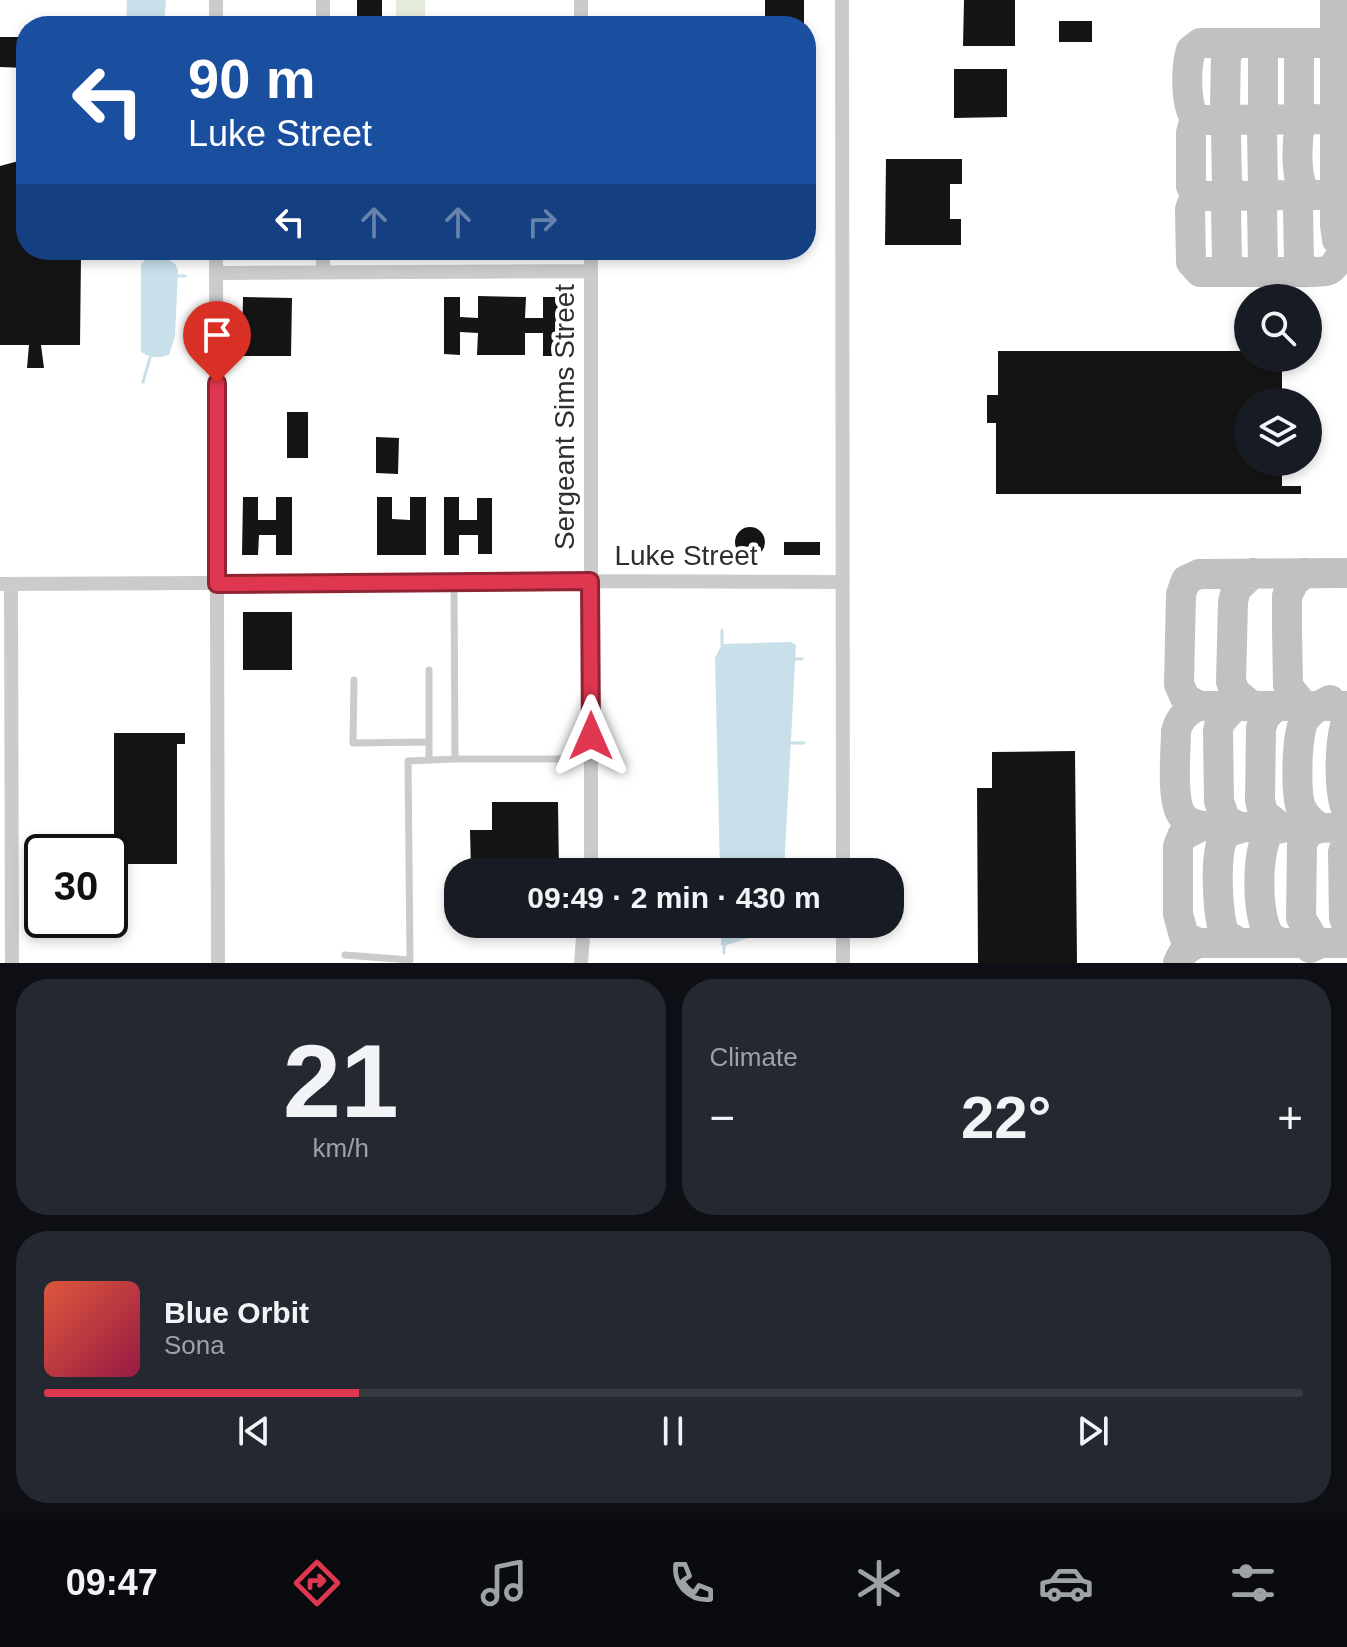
<!DOCTYPE html>
<meta charset="utf-8">
<style>
:root{--surface:#171b24;--page:#242831;--text:#f1f3f6;--muted:#9ea1a6;--line:#363941;--accent:#df374f}
body{margin:0;font-family:Arial,sans-serif;background:var(--page);color:var(--text);height:100vh;display:flex;flex-direction:column;font-size:30px;white-space:nowrap}
*{box-sizing:border-box;margin:0}
p{font-size:26px;color:var(--muted)}
.icon{flex:none;width:44px;height:44px;fill:none;stroke:currentColor;stroke-width:2;stroke-linecap:round;stroke-linejoin:round}
.map{position:relative;height:963px;overflow:hidden}
.drawer{display:flex;flex-direction:column;gap:16px;padding:16px;background:#0d0f14;flex:1}
.drawer>*{flex:none}
.hud{position:absolute;left:16px;top:16px;width:800px;height:244px;border-radius:32px;box-shadow:0 4px 12px #0003;background:#1a4fa0;color:#fff;overflow:hidden}
.tools{position:absolute;left:1234px;top:284px;display:grid;gap:16px}
.tools a{display:grid;place-items:center;width:88px;height:88px;border-radius:50%;background:var(--surface);box-shadow:0 4px 12px #0003;font-size:40px}
.speed{position:absolute;left:24px;top:834px;display:flex;gap:16px;font-size:40px;font-weight:700;text-align:center}
.speed>*{display:grid;place-content:center;width:104px;height:104px;border-radius:50%;background:var(--surface);box-shadow:0 4px 12px #0003;line-height:1}
.speed .limit{border:4px solid #111;border-radius:12px;background:#fff;color:#111}
.pin{position:absolute;display:grid;place-items:center;width:68px;height:68px;color:#fff;margin:-82px -34px;border-radius:50% 50% 50% 0;rotate:-45deg;box-shadow:0 0 8px #0007}
.pin .icon{rotate:45deg}
.me{position:absolute;width:88px;margin:-44px;rotate:0deg;stroke-linejoin:round;filter:drop-shadow(0 0 6px #0008)}
.turn{display:flex;align-items:center;gap:28px;height:168px;padding:0 40px;font-size:36px}
.turn .icon{width:104px;height:104px;stroke-width:2.5}
.turn b{display:block;font-size:56px;line-height:68px}
.lanes{display:flex;align-items:center;height:76px;padding:0 40px;background:#0003;justify-content:center;gap:40px;direction:ltr}
.lanes .off{opacity:.35}
.big{font-size:60px;font-weight:600;line-height:1.1}
.drawer .tile{flex:1;display:flex;flex-direction:column;justify-content:center;gap:12px;min-width:0;padding:0 28px;border-radius:32px;background:var(--page)}
.drawer .dial{align-items:center;gap:0}
.dial b{font-size:104px;line-height:1}
.song{display:flex;align-items:center;gap:24px}
.cover{width:96px;height:96px;border-radius:12px;background:linear-gradient(135deg,hsl(10 70% 55%),hsl(340 70% 35%))}
.played{height:8px;border-radius:4px;background:linear-gradient(90deg,var(--accent) 25%,var(--line) 25%)}
.keys{display:flex;justify-content:space-around;direction:ltr}
.heat{display:flex;justify-content:space-between;align-items:center;font-size:44px;direction:ltr}
.drawer .tiles{flex:1;display:grid;gap:16px;grid-template-columns:1fr 1fr}
.tile:last-child{grid-column:span 2}
.trip{position:absolute;left:444px;top:858px;width:460px;height:80px;border-radius:32px;background:var(--surface);box-shadow:0 4px 12px #0003;font-weight:600;line-height:80px;text-align:center}
.menu{display:flex;height:128px;justify-content:space-around;align-items:center;background:#090b0e;color:var(--muted)}
.menu .icon{width:56px;height:56px}
.menu .active{color:var(--accent)}
.menu b{font-size:36px;color:var(--text)}
.map>svg:first-child{display:block}
.green{fill:#e5ebdc}
.water{fill:#c9e0ea}
.lines{fill:none;stroke-linecap:round;stroke-linejoin:round}
.stream{stroke:#c9e0ea;stroke-width:3}
.taxiway{stroke:#c1c1c1;stroke-width:30}
.building{fill:#151515}
.service{stroke:#cbcbcb;stroke-width:7}
.minor{stroke:#cbcbcb;stroke-width:14}
.route-casing{stroke:#912433;stroke-width:20}
.route{stroke:#df374f;stroke-width:14}
.labels{text-anchor:middle;stroke-width:8;stroke-linejoin:round;paint-order:stroke}
.street-label{font-size:28px;fill:#2e2e2e;stroke:#fff}
</style>
<div class="map">
<svg width="1347" height="963" viewBox="0 0 1347 963">
<rect width="100%" height="100%" fill="#fff"/>
<path class="green" d="M396,0H425V26H396Z"/>
<path class="water" d="M127,0H166L164,26H126Z
M145,260C157,260 174,255 178,270L175,336L169,355C157,358 152,359 141,352V264Z
M791,642L796,645L784,872H720L715,658L722,644Z
M721,924H782V927L724,946L721,945Z"/>
<g class="lines">
<path class="stream" d="M178,276H185
M143,382L150,358
M722,644V630
M795,659H802
M790,743H804
M724,946V953"/>
<path class="taxiway" d="M1335,0V225L1337,240L1347,248
M1308,43L1299,51V109L1308,119L1300,125C1297,141 1294,184 1308,195H1322
M1335,127L1326,119L1201,120L1194,117C1185,101 1186,66 1191,50L1200,43H1325L1331,40L1335,32
M1200,196L1191,186V133L1193,125L1201,120
M1308,271L1299,262L1298,208L1301,201L1308,195L1200,196L1193,201L1190,209L1191,262L1200,272C1229,272 1258,272 1288,272C1300,272 1314,273 1326,271C1336,269 1337,256 1347,251
M1235,272L1227,261L1226,208L1229,200L1236,195L1227,185L1226,132L1229,124L1236,120L1228,114L1225,107L1226,54L1236,43
M1271,272L1263,262L1262,209L1265,201L1272,196L1263,186L1262,132L1265,125L1272,120L1263,109V51L1272,43
M1199,706L1185,698L1179,684L1181,594L1186,580L1199,574L1347,573
M1235,706L1220,722L1218,731L1219,801L1225,819L1241,828
M1252,706L1236,693L1231,682L1233,602L1236,589L1253,573
M1276,706L1265,717L1261,728L1260,800L1263,813L1282,828
M1304,706L1288,686L1287,630V596L1294,582L1305,573
M1347,719C1339,740 1338,792 1347,812
M1202,826C1193,824 1186,822 1181,814C1171,797 1176,751 1176,731C1180,717 1186,712 1199,706H1347
M1320,828C1312,822 1304,816 1300,805C1296,789 1296,732 1305,719C1311,710 1320,705 1330,700
M1347,840L1343,852L1344,918L1347,926
M1199,943L1184,936L1178,914V846L1182,836L1202,826L1347,828
M1240,943L1225,934L1222,926C1218,908 1214,852 1224,837C1228,831 1235,830 1241,828
M1281,943L1270,937C1256,914 1256,855 1269,831L1282,828
M1310,948L1320,943L1312,937L1301,918L1302,844L1308,832L1320,828
M1178,963C1182,952 1187,947 1199,943H1347"/>
</g>
<path class="building" d="M357,0H382V26H357Z
M765,0H804V26H765Z
M964,0H1015V46H963Z
M1059,21H1092V42H1059Z
M0,37H26V68L0,67Z
M954,69H1007V117L954,118Z
M26,159V250H59V254L81,255L80,345H41L44,368H27L29,345H0V166Z
M886,159H962V184H950V219H961V245H885Z
M478,296L526,297L525,318H543V297H559L558,356H543V333H525V355H477L478,333L460,332V355L444,354V297H460V317L478,318Z
M243,297L292,298L291,356H242Z
M998,351H1248V358H1282V402H1248V462H1282V486H1301V494H996V423H987V395H998Z
M287,412H308V458H287Z
M376,437L399,438L398,474L376,473Z
M243,497H258V520H276V497H292V555H276V535H259L258,555H242Z
M377,497H392V519L410,520V497H426V555H377Z
M444,497H459V520H477V498H492V554H478V535H459V555H444Z
M735 542a15 15 0 1 1 30 0a15 15 0 1 1-30 0Z
M784,542H820V555H784Z
M243,612H292V670H243Z
M114,733H185V744H177V864H114Z
M1075,751L1077,963H978L977,788H992V752Z
M492,802H558L559,872H471L470,830H492Z"/>
<g class="lines">
<path class="service" d="M354,680L353,743L429,742
M455,759H591
M429,760V670
M345,955L410,960L408,761L455,759L454,582"/>
<path class="minor" d="M323,0V26
M581,0V26
M842,0L843,872
M216,26V0
M216,250L218,963
M323,250V272
M216,273L591,271
M0,584L590,581L843,582
M11,584L12,963
M591,872V250
M843,924V963
M581,963L584,924"/>
</g>
<g class="lines">
<defs>
<path id="route" d="M217,383V584L590,581L591,736"/>
</defs>
<use href="#route" class="route-casing"/>
<use href="#route" class="route"/>
</g>
<g class="labels">
<g class="street-label">
<text transform="translate(564 417) rotate(-90)" y="10">Sergeant Sims Street</text>
<text x="686" y="565">Luke Street</text>
</g>
</g>
</svg>
<div class="tools">
<a><svg class="icon" aria-label="search" viewBox="0 0 24 24"><circle cx="10" cy="10" r="6"/><path d="M15 15l6 6"/></svg></a>
<a><svg class="icon" aria-label="layers" viewBox="0 0 24 24"><path d="M12 4l9 5-9 5-9-5zM3 14l9 5 9-5"/></svg></a>
</div>
<div class="speed"><div class="limit">30</div></div>
<div class="pin" style="left:217px;top:383px;background:#d93025"><svg class="icon" aria-label="arrive" viewBox="0 0 24 24"><path d="M6 21V4h12l-3 4 3 4H6"/></svg></div>
<svg class="me" style="left:591px;top:736px" viewBox="-20 -20 40 40"><path d="M0-17L14 15 0 8-14 15z" fill="#df374f" stroke="#fff" stroke-width="4"/></svg>
<div class="trip">09:49 · 2 min · 430 m</div>
<div class="hud">
<div class="turn"><svg class="icon" aria-label="left" viewBox="0 0 24 24"><path d="M17 20v-9H6M10 6l-5 5 5 5"/></svg><div><b>90 m</b>Luke Street</div></div>
<div class="lanes"><svg class="icon" aria-label="left" viewBox="0 0 24 24"><path d="M17 20v-9H6M10 6l-5 5 5 5"/></svg><svg class="icon off" aria-label="ahead" viewBox="0 0 24 24"><path d="M12 20V5M6 11l6-6 6 6"/></svg><svg class="icon off" aria-label="ahead" viewBox="0 0 24 24"><path d="M12 20V5M6 11l6-6 6 6"/></svg><svg class="icon off" aria-label="right" viewBox="0 0 24 24"><path d="M7 20v-9h11M14 6l5 5-5 5"/></svg></div>
</div>
</div>
<section class="drawer">
<div class="tiles">
<div class="tile dial"><b>21</b><p>km/h</p></div>
<div class="tile"><p>Climate</p>
<div class="heat"><a>−</a><b class="big">22°</b><a>+</a></div>
</div>
<div class="tile">
<div class="song"><i class="cover"></i><div><b>Blue Orbit</b><p>Sona</p></div></div>
<div class="played"></div>
<div class="keys"><svg class="icon" aria-label="previous" viewBox="0 0 24 24"><path d="M18 5L8 12l10 7zM5 5v14"/></svg><svg class="icon" aria-label="pause" viewBox="0 0 24 24"><path d="M8 5v14M16 5v14"/></svg><svg class="icon" aria-label="next" viewBox="0 0 24 24"><path d="M6 5l10 7-10 7zM19 5v14"/></svg></div>
</div>
</div>
</section>
<nav class="menu">
<b>09:47</b>
<svg class="icon active" aria-label="directions" viewBox="0 0 24 24"><path d="M12 3l9 9-9 9-9-9zM9 14v-3h6M13 9l2 2-2 2"/></svg>
<svg class="icon" aria-label="music" viewBox="0 0 24 24"><path d="M9 18V5l10-2v13"/><circle cx="6" cy="18" r="3"/><circle cx="16" cy="16" r="3"/></svg>
<svg class="icon" aria-label="phone" viewBox="0 0 24 24"><path d="M5 4h4l2 5-3 2q2 4 5 5l2-3 5 2v4C11 20 4 13 5 4z"/></svg>
<svg class="icon" aria-label="climate" viewBox="0 0 24 24"><path d="M12 3v18M4 7l16 10M4 17L20 7"/></svg>
<svg class="icon" aria-label="car" viewBox="0 0 24 24"><path d="M5 17H2v-5l4-1 3-4h7l3 4 3 1v5h-3M9 17h6M6 11h13"/><circle cx="7" cy="17" r="2"/><circle cx="17" cy="17" r="2"/></svg>
<svg class="icon" aria-label="filters" viewBox="0 0 24 24"><path d="M4 7h16M4 17h16"/><circle cx="9" cy="7" r="2"/><circle cx="15" cy="17" r="2"/></svg>
</nav>
